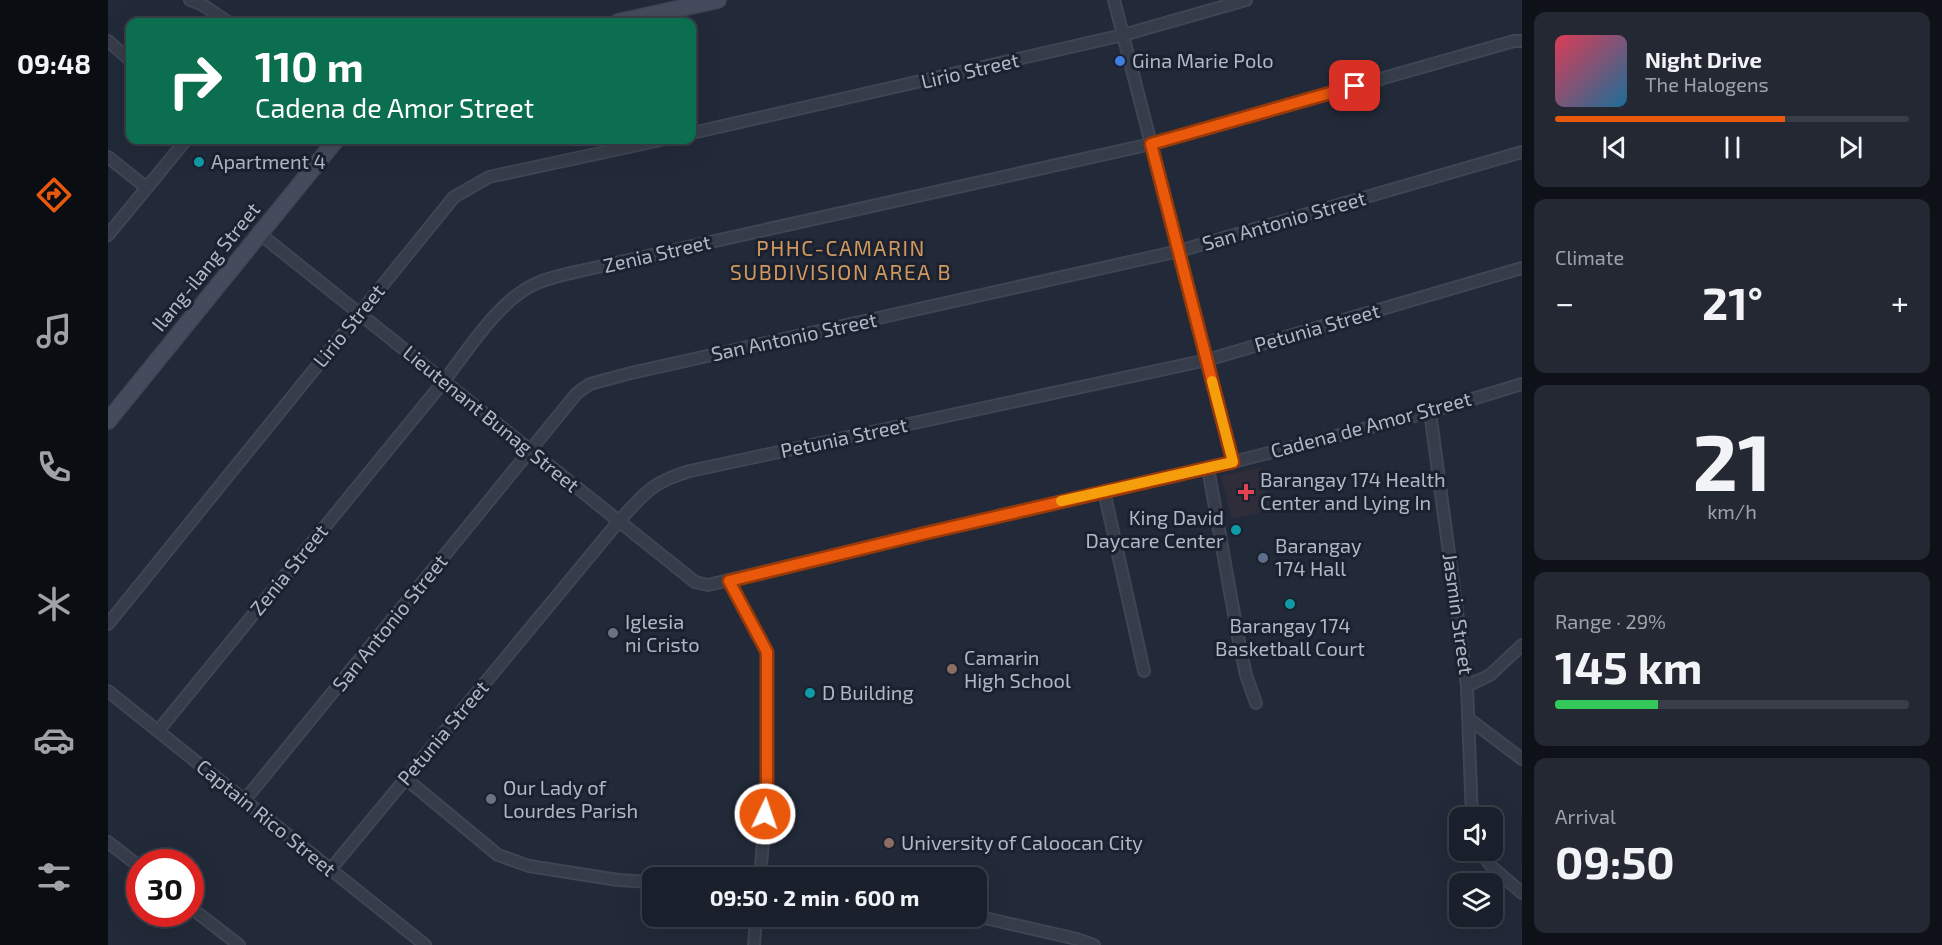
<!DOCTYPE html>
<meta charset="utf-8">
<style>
:root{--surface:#1a202b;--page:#232833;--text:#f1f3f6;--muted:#9fa3a9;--line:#383e47;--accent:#ea580c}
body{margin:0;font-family:"Exo 2",sans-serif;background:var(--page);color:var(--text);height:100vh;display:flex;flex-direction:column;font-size:22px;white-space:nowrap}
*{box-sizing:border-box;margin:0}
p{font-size:20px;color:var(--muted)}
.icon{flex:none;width:33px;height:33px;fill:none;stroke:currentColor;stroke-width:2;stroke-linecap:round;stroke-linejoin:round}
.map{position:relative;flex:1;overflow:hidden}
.details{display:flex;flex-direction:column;gap:12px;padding:12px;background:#0e1218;width:420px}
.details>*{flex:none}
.guide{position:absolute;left:18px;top:18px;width:570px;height:126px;border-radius:12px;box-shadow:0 6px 24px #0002,0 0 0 2px var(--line);background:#0b6e4f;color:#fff;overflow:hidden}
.buttons{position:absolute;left:1341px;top:807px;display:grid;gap:12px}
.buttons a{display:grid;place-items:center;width:54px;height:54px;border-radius:12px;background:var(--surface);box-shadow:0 6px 24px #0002,0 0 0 2px var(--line);font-size:30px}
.speed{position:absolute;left:18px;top:849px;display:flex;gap:12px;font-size:30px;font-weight:700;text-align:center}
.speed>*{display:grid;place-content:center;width:78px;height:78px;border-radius:50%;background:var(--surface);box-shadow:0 6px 24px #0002,0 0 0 2px var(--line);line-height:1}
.speed .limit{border:9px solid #d22;background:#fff;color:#111}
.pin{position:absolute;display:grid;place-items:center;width:51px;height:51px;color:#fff;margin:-26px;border-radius:12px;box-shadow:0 3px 9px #0006}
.me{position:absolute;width:66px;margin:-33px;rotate:3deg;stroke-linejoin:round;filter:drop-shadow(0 0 4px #0008)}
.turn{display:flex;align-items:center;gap:21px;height:126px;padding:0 30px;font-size:27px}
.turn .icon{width:78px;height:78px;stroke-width:2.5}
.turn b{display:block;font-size:42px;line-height:51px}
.big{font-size:45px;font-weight:700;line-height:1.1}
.details .tile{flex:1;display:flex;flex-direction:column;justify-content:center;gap:9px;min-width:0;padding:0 21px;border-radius:12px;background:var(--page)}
.details .dial{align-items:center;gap:0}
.dial b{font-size:78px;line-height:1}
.song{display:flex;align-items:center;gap:18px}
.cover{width:72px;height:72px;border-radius:9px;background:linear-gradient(135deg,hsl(350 70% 55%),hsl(200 70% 35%))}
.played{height:6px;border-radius:3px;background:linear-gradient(90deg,var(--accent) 65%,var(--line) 65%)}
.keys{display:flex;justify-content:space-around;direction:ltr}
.heat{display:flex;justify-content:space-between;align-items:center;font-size:33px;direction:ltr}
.charge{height:9px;border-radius:4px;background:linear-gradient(90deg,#34c759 29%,var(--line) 0)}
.trip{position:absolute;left:534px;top:867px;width:345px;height:60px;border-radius:12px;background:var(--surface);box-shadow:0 6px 24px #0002,0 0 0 2px var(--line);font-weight:700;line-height:60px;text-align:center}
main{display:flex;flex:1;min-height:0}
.menu{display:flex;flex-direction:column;width:108px;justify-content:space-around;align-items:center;background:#0a0d11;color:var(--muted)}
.menu .icon{width:42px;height:42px}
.menu .active{color:var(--accent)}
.menu b{font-size:27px;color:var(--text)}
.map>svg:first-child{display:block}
.medical{fill:#302d3b}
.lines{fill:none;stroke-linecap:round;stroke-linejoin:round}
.street-casing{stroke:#3f4553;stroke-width:14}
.secondary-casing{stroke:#3f4553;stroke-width:18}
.street{stroke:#363c49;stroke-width:10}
.secondary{stroke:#444b5c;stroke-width:15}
.route-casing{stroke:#983908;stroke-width:15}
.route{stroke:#ea580c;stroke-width:10}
.slow{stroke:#f59e0b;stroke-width:10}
.shop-dot{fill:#3f7fe0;stroke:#1b212e;stroke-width:2}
.culture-dot{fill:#0f9aa8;stroke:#1b212e;stroke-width:2}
.health-dot{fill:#e0444e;stroke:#1b212e;stroke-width:2}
.service-dot{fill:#5c6f8a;stroke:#1b212e;stroke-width:2}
.worship-dot{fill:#6b7280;stroke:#1b212e;stroke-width:2}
.education-dot{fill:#8d6e63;stroke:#1b212e;stroke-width:2}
.labels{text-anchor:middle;stroke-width:6;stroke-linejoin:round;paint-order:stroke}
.poi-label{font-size:20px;fill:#b0b7c6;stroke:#1b212e;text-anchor:start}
.street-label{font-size:20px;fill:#b0b7c6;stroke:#1b212e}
.neighbourhood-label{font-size:21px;letter-spacing:1.5px;fill:#d19960;stroke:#1b212e}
</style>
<main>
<nav class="menu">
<b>09:48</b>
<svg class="icon active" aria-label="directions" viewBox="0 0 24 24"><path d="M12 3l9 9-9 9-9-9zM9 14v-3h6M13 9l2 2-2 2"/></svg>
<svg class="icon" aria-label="music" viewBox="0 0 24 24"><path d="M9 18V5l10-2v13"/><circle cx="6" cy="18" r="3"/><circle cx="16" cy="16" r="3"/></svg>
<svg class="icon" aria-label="phone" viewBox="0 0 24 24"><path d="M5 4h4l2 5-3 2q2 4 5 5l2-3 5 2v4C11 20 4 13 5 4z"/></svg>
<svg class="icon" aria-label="climate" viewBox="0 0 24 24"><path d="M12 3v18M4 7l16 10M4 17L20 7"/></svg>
<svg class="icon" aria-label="car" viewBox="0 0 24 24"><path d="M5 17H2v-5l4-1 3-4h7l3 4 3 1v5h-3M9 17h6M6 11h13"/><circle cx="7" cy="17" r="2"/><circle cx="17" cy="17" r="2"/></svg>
<svg class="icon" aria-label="filters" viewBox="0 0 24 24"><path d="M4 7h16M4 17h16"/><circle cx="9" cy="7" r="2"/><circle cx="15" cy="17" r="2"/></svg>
</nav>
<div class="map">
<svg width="1414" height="945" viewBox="0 0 1414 945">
<rect width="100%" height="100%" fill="#222a39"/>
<path class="medical" d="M1153,467L1163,510L1124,519L1113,476Z"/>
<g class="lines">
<defs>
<path id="street" d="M82,0L93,4L120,22
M1006,0L1125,462
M0,41L22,60
M584,133L1015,35L1138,0
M0,157L39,188
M152,234L587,582L600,585L814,534L1125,462L1322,412L1414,384
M0,235L78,140
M1322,412L1359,686L1364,818
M1100,468L1131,642L1138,675L1148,703
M996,491L1036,671
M621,581L659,652V792L652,878
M0,624L346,197L381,177L553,140
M1359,686L1382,675L1414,645
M0,691L317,945
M1361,719L1414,759
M50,731L336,381C361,349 390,301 427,284C444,276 464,273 481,269L1043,144L1406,41H1414
M297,778L390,855L421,866L510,880L544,882
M136,801L469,393L482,384L523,373L1071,251L1414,152
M0,842L32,867
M1371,850L1384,867L1414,893
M222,870L511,521C537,493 544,482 582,471L1099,360L1414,268
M82,907L131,945
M868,916L969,939L986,945
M646,945L648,916"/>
<path id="secondary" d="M510,22L610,0
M0,421L228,140"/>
</defs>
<use href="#street" class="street-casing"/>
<use href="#secondary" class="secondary-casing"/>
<use href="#street" class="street"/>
<use href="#secondary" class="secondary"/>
</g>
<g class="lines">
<defs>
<path id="route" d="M657,814L659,792V652L621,581L814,534L1125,462L1043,144L1247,86"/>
</defs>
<use href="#route" class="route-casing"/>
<use href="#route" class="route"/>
<path class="slow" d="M953,501L1125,462L1104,381"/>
</g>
<circle class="shop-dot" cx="1012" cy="61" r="6"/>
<g class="culture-dot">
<circle cx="91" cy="162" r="6"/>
<circle cx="1128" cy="530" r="6"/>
<circle cx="1182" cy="604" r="6"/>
<circle cx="702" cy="693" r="6"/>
</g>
<path class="health-dot" d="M1135 483h6v6h6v6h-6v6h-6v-6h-6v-6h6z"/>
<circle class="service-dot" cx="1155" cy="558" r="6"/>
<g class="worship-dot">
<circle cx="505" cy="633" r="6"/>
<circle cx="383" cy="799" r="6"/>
</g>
<g class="education-dot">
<circle cx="844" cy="669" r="6"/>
<circle cx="781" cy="843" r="6"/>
</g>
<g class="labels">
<g class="poi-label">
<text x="1024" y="68">Gina Marie Polo</text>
<text x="103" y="169">Apartment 4</text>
<text x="1152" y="487">Barangay 174 Health<tspan x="1152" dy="23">Center and Lying In</tspan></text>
<text x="1116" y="525" text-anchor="end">King David<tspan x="1116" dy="23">Daycare Center</tspan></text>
<text x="1167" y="553">Barangay<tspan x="1167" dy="23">174 Hall</tspan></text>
<text x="517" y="629">Iglesia<tspan x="517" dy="23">ni Cristo</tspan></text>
<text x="1182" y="633" text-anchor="middle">Barangay 174<tspan x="1182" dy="23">Basketball Court</tspan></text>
<text x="856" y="665">Camarin<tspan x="856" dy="23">High School</tspan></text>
<text x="714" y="700">D Building</text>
<text x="395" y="795">Our Lady of<tspan x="395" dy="23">Lourdes Parish</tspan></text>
<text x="793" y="850">University of Caloocan City</text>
</g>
<g class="street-label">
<text transform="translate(862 71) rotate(-13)" y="7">Lirio Street</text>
<text transform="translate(1176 221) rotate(-16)" y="7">San Antonio Street</text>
<text transform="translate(549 254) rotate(-13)" y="7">Zenia Street</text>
<text transform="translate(98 267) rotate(-51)" y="7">Ilang-ilang Street</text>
<text transform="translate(241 326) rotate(-51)" y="7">Lirio Street</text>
<text transform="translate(1209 328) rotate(-16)" y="7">Petunia Street</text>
<text transform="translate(686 337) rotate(-12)" y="7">San Antonio Street</text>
<text transform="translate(383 419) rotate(39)" y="7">Lieutenant Bunag Street</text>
<text transform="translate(1263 425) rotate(-15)" y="7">Cadena de Amor Street</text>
<text transform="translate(736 438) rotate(-12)" y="7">Petunia Street</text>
<text transform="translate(181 570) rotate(-51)" y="7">Zenia Street</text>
<text transform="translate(1350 614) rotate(82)" y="7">Jasmin Street</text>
<text transform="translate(282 623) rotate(-51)" y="7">San Antonio Street</text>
<text transform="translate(335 733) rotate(-50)" y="7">Petunia Street</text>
<text transform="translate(158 818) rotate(39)" y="7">Captain Rico Street</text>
</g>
<g class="neighbourhood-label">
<text x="733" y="256">PHHC-CAMARIN<tspan x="733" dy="24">SUBDIVISION AREA B</tspan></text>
</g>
</g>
</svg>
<div class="buttons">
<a><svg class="icon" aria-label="sound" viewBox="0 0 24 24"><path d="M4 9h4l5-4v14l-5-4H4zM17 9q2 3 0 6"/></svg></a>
<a><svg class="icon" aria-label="layers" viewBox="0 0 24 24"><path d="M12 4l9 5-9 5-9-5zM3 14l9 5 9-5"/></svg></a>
</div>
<div class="speed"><div class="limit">30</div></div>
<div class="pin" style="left:1247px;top:86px;background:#d93025"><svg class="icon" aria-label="arrive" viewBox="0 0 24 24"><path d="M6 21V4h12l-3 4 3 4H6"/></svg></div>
<svg class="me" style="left:657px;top:814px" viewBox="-20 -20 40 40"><circle r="17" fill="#ea580c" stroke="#fff" stroke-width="3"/><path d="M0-11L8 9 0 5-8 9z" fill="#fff"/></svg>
<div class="trip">09:50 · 2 min · 600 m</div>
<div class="guide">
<div class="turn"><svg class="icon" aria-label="right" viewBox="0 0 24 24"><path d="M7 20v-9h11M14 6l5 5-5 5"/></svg><div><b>110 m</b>Cadena de Amor Street</div></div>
</div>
</div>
<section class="details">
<div class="tile">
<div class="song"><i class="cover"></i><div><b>Night Drive</b><p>The Halogens</p></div></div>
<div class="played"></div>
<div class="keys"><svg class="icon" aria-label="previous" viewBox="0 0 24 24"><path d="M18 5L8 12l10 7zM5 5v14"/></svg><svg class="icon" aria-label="pause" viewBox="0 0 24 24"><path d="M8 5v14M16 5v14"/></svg><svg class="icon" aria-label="next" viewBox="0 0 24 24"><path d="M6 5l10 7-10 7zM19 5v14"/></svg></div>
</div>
<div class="tile"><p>Climate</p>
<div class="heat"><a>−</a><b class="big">21°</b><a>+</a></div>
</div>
<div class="tile dial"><b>21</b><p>km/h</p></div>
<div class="tile"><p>Range · 29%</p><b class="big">145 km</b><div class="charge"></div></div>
<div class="tile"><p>Arrival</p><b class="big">09:50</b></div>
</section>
</main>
